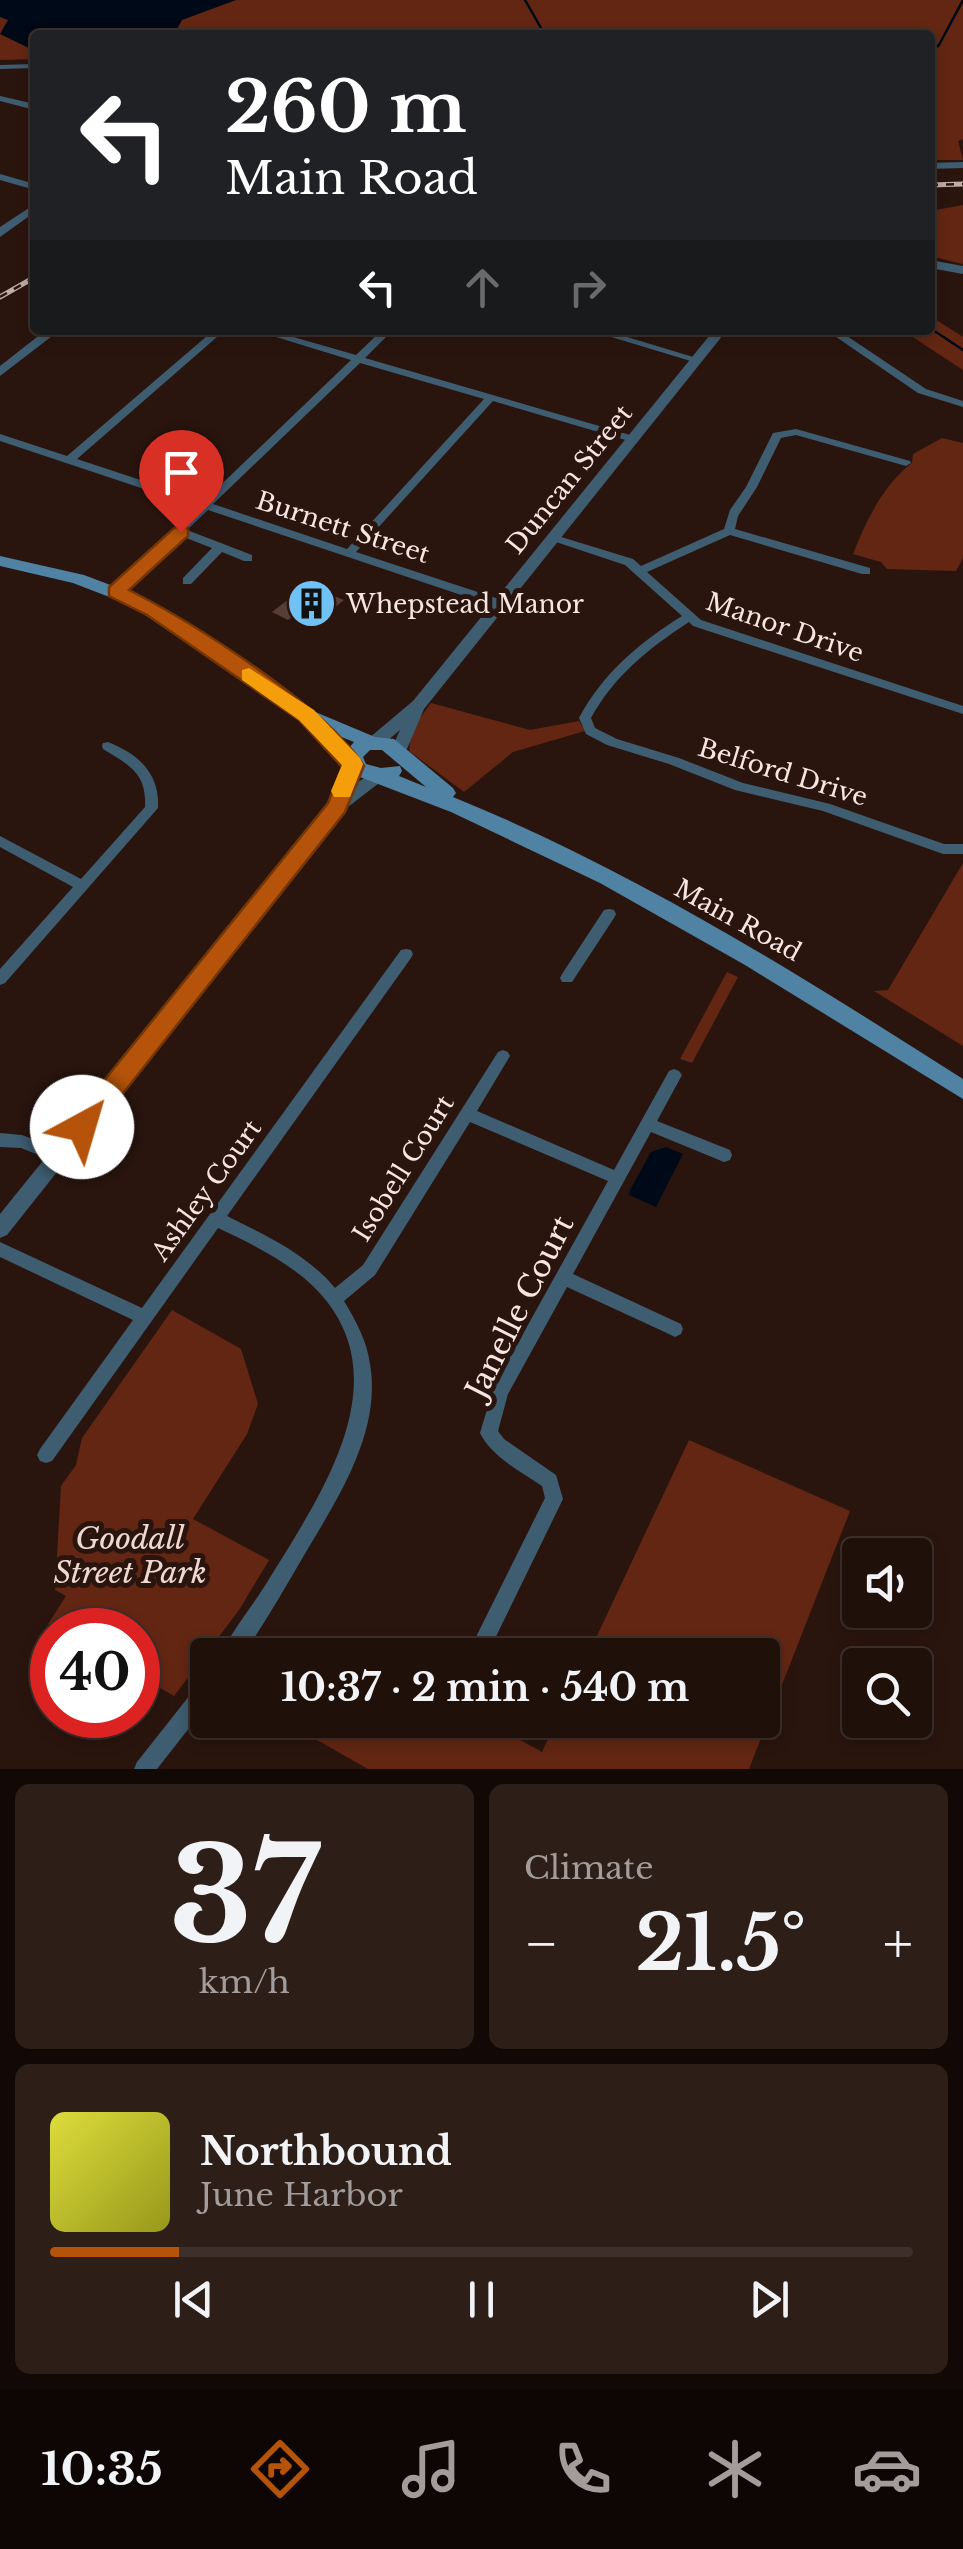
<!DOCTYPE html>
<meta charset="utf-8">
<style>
:root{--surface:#20100a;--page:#2d1e18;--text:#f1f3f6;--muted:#a29d9c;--line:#3d302b;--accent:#b45309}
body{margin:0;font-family:"Libre Baskerville",serif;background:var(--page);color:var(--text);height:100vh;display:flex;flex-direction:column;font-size:38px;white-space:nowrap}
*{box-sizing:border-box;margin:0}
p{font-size:32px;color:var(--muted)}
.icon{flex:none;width:55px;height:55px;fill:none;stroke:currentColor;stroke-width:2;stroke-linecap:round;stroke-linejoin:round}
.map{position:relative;height:1769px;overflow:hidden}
.panel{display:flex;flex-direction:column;gap:15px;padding:15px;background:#120906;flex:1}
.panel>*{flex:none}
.hud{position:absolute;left:30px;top:30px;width:905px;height:305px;border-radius:10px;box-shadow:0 5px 15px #0003,0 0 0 2px var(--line);background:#202124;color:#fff;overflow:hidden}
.tools{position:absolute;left:842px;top:1538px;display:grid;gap:20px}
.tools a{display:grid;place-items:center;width:90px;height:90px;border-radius:10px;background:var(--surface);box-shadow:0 5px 15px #0003,0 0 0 2px var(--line);font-size:50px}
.speed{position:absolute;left:30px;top:1608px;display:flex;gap:20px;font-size:50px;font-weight:700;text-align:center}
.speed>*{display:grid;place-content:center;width:130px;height:130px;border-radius:50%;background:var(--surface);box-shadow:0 5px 15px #0003,0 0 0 2px var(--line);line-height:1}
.speed .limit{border:15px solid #d22;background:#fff;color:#111}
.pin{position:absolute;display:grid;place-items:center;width:85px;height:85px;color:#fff;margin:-102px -42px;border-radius:50% 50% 50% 0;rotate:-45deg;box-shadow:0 0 10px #0007}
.pin .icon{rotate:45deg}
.me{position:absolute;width:110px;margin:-55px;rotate:39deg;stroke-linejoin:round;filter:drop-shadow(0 0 8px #0008)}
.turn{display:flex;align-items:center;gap:35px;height:210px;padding:0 30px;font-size:45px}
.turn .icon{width:130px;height:130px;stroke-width:2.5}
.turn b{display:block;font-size:70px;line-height:85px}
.lanes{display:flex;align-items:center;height:95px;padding:0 30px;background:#0003;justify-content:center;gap:50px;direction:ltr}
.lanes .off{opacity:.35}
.big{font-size:75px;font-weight:700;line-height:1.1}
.panel .tile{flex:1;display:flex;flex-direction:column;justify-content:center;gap:15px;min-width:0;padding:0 35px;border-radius:15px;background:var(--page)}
.panel .dial{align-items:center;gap:0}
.dial b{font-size:130px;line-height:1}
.song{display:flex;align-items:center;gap:30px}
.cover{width:120px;height:120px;border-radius:15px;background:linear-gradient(135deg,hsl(60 70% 55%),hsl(60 70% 35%))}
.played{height:10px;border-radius:5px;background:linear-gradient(90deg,var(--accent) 15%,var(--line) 15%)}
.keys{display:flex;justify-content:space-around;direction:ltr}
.heat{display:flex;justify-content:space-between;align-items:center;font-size:55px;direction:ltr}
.panel .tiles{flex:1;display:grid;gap:15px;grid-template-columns:1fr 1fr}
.tile:last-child{grid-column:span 2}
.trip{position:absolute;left:190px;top:1638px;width:590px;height:100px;border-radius:10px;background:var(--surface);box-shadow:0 5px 15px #0003,0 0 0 2px var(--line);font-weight:700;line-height:100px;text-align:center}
.tab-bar{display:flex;height:160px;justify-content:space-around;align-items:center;background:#0d0604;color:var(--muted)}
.tab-bar .icon{width:70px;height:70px}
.tab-bar .on{color:var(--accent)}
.tab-bar b{font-size:45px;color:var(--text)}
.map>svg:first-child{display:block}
.green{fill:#632613}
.water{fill:#000917}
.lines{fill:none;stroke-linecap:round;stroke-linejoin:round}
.stream{stroke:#000917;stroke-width:2.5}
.building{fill:#563d35}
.minor{fill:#3e5d71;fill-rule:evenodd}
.tertiary{fill:#3e5d71;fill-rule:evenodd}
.secondary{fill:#4f82a3;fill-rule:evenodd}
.rail-casing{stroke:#beaca7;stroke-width:5}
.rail{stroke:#2a150e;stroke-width:2.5;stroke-dasharray:8;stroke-linecap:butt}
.route{fill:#b45309;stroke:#753606;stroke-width:2.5}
.slow{fill:#f59e0b}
.labels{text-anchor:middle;stroke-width:10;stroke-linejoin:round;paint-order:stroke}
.street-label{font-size:25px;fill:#f6e6e1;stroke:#2a150e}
.poi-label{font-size:25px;fill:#f6e6e1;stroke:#2a150e;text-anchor:start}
.near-street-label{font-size:30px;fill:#f6e6e1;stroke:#2a150e}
.near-park-label{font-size:30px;font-style:italic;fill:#f0d8d1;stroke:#2a150e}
</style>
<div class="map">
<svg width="963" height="1769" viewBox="0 0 963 1769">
<rect width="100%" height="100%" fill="#2a150e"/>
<path class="green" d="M0,0H963V139L958,141L963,160H930V35H35V59L0,60Z
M963,205V264L930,256V211Z
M930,316L963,337V370L902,330H930Z
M942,438L963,443V558L956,571L887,569L881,562L853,554C866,521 883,485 912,463L913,454Z
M431,703L530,730L579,721L585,731L513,752L464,792L409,751L412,729Z
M963,863V1046L874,991L888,990Z
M727,972L738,977L692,1063L680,1059Z
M172,1310L241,1349L258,1404L247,1434L193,1519L269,1560L239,1610L174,1696L138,1675V1630H59L48,1624L66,1596L55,1590L61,1486L76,1465L82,1438Z
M689,1440L850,1511L749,1769H368L282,1720C324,1720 394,1756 429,1720H484L542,1752L557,1720H762V1655H588Z"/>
<path class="water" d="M0,0H236L182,20L174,35H35V51L0,34L8,20L0,17Z
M666,1147L683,1154L656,1207L629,1195L630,1190L651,1152Z"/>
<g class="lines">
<path class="stream" d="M525,0L545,35
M930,52L939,45L963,0
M930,328L963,350"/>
</g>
<path class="building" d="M307,585L344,600L323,617L304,607L288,620L272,612Z"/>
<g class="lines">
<path class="minor" d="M35,64V68L0,69V65Z
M0,96L35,104V110L0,101Z
M963,162V168L930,169V163Z
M0,174L35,184V190L0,180Z
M214,330H225L77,459L204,501L351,360L253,330H269L356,355L382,330H393L365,358L637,437L638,439L637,441H629L493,401L356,552L505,601L507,604L505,607H497L208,510L187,530L252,555V561H244L222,552L191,584H183V578L212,548L181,536L120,595H112V589L198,507L0,441V434L67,456ZM360,363L484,399L347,549L213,504Z
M588,330H604L703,360L698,363L694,362Z
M826,330H838L926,389L963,401V407L918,393Z
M796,429L910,461L911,463L906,466L796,435L781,438L757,487L738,516L735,529L870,568V574H862L730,535L647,572L701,620L963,706V714L693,626L689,622C649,648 614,676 591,718L595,728L617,739L679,758L743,783L830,804L944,844H963V854H943L823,811L735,790L669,764L607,745L586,734L579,718C603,673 639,643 682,616L625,565L550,540V536H558L633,559L641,566L724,529L730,510L746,487L773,433Z
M108,742C138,754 160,773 158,808L5,983L0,985V969L73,887L0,847V836L81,879L145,807C147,773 129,765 103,749L102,746L103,743Z
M609,909L614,910L616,914L614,918L572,982H562L560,978L562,974L604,910Z
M406,949L411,950L413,954L411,958L227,1216C265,1235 307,1254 335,1288L363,1265L498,1052L503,1050L508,1052L510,1056L477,1111L614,1170L669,1071L674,1069L679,1071L682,1075L657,1121L730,1150L732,1155L730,1160L724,1162L651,1132L573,1274L681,1324L683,1329L681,1334L675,1337L669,1334L567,1287L508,1394L498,1431L504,1439L556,1475L563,1499L487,1655H467L545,1498L542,1486C520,1471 492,1457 480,1433L494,1386L608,1181L470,1122L375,1275L344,1301C356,1321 367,1341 370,1364C382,1433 336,1501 303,1557C285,1588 267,1619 247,1649L243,1655H221C232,1630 252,1607 266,1584C321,1494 411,1369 304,1278C278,1257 248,1242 218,1228L52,1461L46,1463L40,1461L37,1455L40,1449L133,1320L0,1257V1242L142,1308L401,950Z
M0,1133L22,1135L65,1151L67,1156L65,1161L59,1163L21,1148L0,1147Z
M208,1679V1704L157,1769H134L137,1762L201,1681Z"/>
<path class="tertiary" d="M35,204V212L0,237V227Z
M930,260L963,266V274L930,268Z
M46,330H60L0,376V366Z
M714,330H727L424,709L404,756L398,758L390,752L400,730L381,746H369L367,742L369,738L413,701Z
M354,760L362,766L355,784L377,770L385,776L383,780L344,810L7,1235L0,1238V1214L331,804L346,766Z"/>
<path class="secondary" d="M0,556L84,575L142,597L313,711L375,737L394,739L453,788L456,793L453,797C633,870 800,975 963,1079V1099L745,965L600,883L451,812L352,774L333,757L309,728L307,722L130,605L73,583L0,566ZM334,734L354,742L348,749ZM370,750H382L426,787L399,776L402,771L400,766L381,768L366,764L363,757Z"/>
<defs>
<path id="rail" d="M930,185L963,184
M0,297L35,277"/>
</defs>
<use href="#rail" class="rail-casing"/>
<use href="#rail" class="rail"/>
</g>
<path class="route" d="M181,526L188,528V536L129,590C194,623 325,706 364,766L345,812L91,1134L82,1137L73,1134L69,1127L73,1119L328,803L342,767L299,720L147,615L109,596V587L174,528Z"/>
<path class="slow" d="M249,668L314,710L360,758L363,764L350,797H334L331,791L342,765L299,720L242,680V670Z"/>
<defs>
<symbol id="building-disc" viewBox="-11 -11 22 22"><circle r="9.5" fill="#70c1f4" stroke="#2a150e"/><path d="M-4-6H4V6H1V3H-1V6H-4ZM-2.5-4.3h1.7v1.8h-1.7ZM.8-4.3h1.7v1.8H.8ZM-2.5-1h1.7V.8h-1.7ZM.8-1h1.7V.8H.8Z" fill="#111"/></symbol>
</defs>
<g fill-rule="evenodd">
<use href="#building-disc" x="284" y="576" width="55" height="55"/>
</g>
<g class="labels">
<g class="street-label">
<text transform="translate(569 479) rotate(-51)" y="9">Duncan Street</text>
<text transform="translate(343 527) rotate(18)" y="9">Burnett Street</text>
<text transform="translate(785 627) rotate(19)" y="9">Manor Drive</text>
<text transform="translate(783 772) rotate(17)" y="9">Belford Drive</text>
<text transform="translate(738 920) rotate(29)" y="9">Main Road</text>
<text transform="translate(403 1168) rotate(-58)" y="9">Isobell Court</text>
<text transform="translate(206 1190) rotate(-54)" y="9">Ashley Court</text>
</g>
<g class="poi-label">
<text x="346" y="613">Whepstead Manor</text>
</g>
<g class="near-street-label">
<text transform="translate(520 1307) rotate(-63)" y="10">Janelle Court</text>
</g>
<g class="near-park-label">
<text x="130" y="1549">Goodall<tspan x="130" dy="34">Street Park</tspan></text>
</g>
</g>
</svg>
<div class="tools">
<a><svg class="icon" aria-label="sound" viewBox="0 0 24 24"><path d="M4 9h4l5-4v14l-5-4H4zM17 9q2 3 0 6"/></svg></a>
<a><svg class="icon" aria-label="search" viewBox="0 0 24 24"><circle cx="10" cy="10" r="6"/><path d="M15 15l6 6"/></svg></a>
</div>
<div class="speed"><div class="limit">40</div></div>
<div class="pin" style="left:181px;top:532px;background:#d93025"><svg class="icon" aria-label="arrive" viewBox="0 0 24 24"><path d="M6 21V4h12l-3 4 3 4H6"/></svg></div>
<svg class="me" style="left:82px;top:1127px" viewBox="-20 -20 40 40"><circle r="19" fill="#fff"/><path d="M0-13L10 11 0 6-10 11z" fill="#b45309"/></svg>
<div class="trip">10:37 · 2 min · 540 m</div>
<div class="hud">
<div class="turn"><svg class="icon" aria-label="left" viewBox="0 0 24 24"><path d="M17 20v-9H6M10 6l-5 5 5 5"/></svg><div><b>260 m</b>Main Road</div></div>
<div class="lanes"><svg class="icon" aria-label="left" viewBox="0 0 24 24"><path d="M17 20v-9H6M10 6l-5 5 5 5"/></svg><svg class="icon off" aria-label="ahead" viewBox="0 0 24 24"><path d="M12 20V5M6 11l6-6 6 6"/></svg><svg class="icon off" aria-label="right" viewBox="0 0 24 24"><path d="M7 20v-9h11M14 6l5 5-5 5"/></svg></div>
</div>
</div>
<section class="panel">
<div class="tiles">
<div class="tile dial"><b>37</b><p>km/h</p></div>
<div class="tile"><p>Climate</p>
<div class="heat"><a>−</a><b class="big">21.5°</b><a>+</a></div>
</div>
<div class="tile">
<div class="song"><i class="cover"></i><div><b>Northbound</b><p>June Harbor</p></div></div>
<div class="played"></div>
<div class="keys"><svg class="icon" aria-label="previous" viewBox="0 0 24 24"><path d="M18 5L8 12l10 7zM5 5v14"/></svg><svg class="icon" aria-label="pause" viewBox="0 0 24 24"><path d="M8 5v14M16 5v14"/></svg><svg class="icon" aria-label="next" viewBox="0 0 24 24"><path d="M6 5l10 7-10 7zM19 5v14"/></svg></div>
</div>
</div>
</section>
<nav class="tab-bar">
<b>10:35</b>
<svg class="icon on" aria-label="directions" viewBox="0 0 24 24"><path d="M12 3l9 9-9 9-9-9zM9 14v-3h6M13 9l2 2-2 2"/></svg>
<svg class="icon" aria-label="music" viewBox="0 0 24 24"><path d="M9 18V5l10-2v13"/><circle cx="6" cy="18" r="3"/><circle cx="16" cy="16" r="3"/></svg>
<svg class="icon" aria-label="phone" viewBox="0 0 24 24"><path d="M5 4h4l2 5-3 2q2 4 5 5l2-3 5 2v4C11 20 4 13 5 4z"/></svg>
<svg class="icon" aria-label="climate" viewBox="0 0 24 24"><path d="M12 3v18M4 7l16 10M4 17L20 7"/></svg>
<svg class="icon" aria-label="car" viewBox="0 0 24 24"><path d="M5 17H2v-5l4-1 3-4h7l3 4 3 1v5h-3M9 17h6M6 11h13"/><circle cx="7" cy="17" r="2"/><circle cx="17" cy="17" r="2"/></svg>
</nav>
